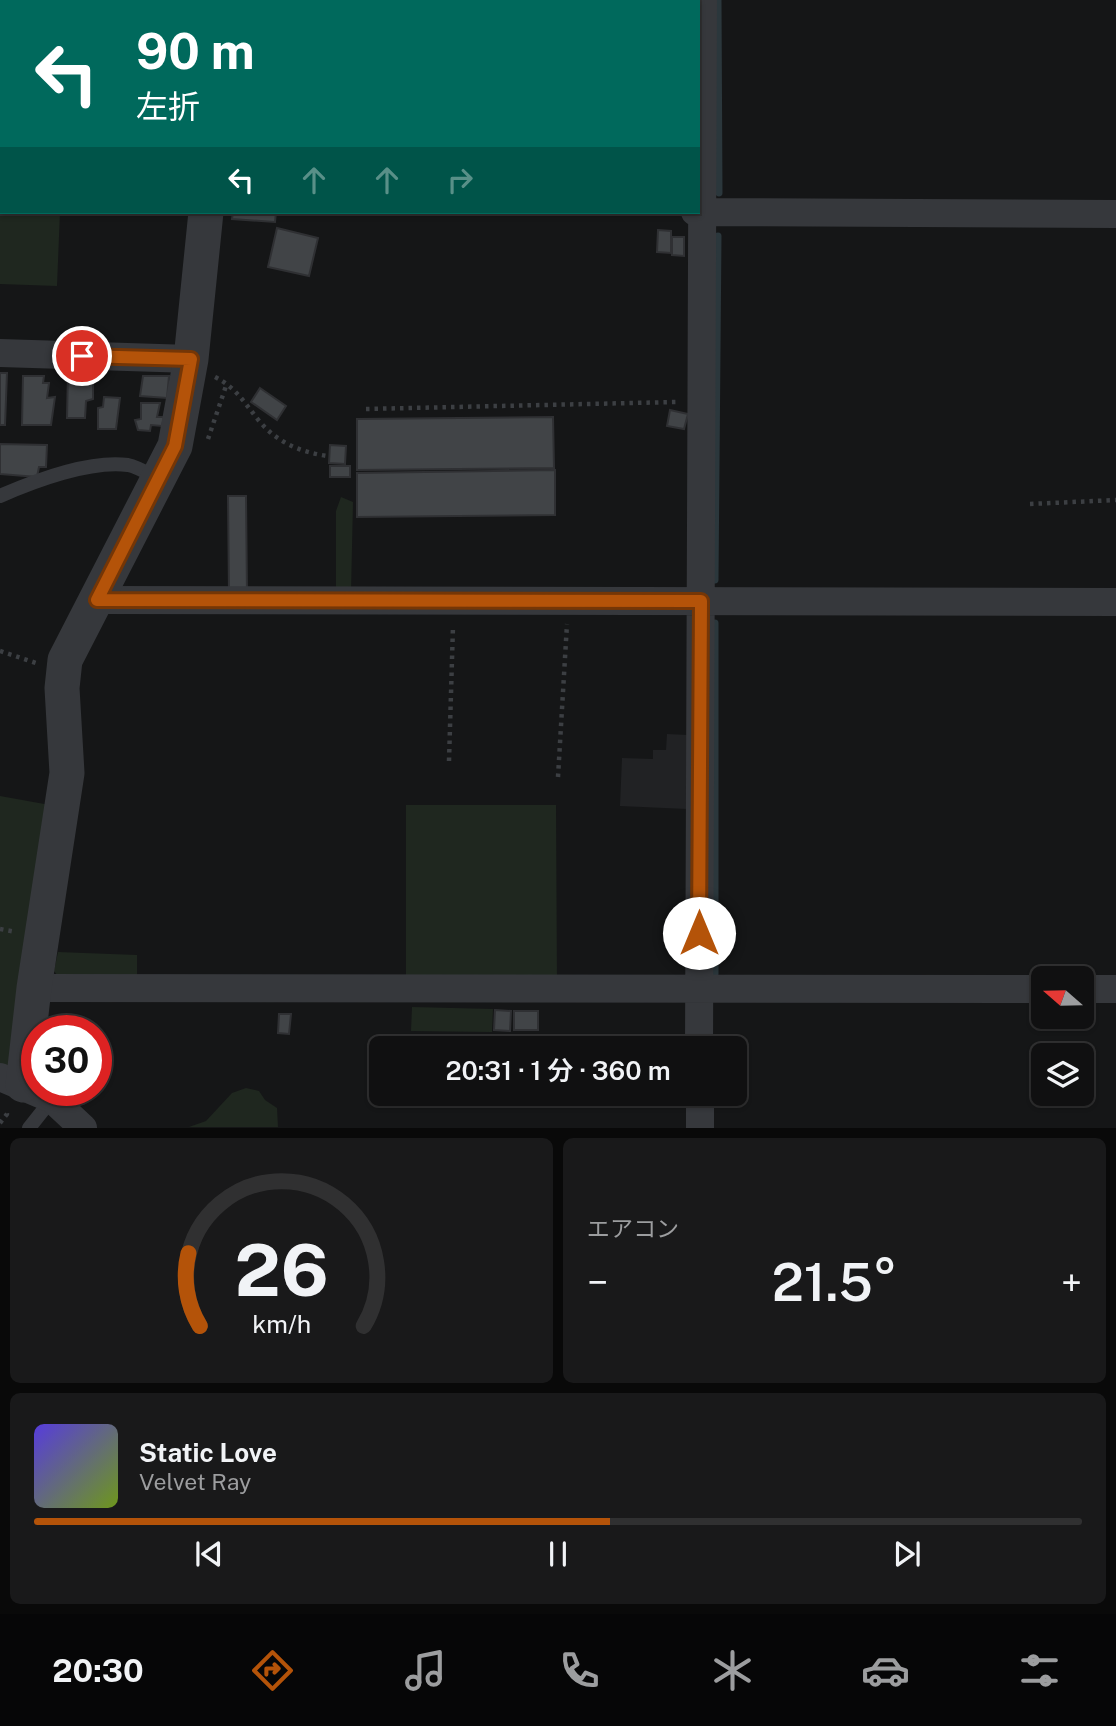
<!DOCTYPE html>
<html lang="ja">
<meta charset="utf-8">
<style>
:root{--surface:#101011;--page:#19191a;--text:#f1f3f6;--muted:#9c9d9f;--line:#303031;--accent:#b45309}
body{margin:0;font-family:"Public Sans","Noto Sans JP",sans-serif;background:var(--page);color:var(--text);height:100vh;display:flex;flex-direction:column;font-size:26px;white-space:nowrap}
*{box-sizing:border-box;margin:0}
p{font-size:23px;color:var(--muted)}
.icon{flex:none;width:38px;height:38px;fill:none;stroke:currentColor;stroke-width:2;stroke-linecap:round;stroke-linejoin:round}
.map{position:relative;height:1128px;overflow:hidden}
.drawer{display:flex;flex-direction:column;gap:10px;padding:10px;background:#090909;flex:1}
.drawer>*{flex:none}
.banner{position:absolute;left:0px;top:0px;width:700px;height:214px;box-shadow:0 2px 5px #0004,0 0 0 2px var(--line);background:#00695c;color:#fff;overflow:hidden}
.needle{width:46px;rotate:290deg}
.buttons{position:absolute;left:1031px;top:966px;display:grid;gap:14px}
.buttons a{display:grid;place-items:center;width:63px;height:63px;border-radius:10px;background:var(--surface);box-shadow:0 2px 5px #0004,0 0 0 2px var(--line);font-size:35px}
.speed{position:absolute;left:21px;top:1015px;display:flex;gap:14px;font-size:35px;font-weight:700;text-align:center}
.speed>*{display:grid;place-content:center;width:91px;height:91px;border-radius:50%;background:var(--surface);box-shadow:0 2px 5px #0004,0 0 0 2px var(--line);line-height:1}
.speed .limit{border:10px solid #d22;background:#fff;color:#111}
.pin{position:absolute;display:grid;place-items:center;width:60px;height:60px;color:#fff;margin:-30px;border:4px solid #fff;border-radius:50%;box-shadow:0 2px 7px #0007}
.me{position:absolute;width:77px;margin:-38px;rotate:0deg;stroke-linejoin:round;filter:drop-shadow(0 0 5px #0008)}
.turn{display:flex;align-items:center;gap:24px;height:147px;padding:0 21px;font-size:32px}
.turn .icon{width:91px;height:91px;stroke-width:2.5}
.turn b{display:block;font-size:49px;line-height:60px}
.lanes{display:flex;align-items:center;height:66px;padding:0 21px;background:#0003;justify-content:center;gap:35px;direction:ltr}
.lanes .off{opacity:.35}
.big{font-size:52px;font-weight:600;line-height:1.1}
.drawer .tile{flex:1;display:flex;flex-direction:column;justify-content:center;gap:10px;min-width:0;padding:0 24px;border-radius:10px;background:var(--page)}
.drawer .dial{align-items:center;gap:0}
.dial svg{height:182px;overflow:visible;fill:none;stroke:var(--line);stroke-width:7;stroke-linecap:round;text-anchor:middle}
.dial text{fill:var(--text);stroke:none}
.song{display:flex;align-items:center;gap:21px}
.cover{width:84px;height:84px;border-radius:10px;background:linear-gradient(135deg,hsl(250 70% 55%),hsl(80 70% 35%))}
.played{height:7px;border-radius:4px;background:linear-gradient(90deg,var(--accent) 55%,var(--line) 55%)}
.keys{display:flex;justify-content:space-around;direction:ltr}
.heat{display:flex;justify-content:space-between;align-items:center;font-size:38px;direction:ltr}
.drawer .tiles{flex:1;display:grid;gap:10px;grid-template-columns:1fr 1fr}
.tile:last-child{grid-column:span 2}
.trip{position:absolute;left:369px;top:1036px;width:378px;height:70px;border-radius:10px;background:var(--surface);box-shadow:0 2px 5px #0004,0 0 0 2px var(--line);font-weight:600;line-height:70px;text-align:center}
.dock{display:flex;height:112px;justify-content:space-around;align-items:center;background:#060607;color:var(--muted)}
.dock .icon{width:49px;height:49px}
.dock .current{color:var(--accent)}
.dock b{font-size:32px;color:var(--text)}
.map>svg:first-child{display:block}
.built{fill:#212224}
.green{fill:#1f271f}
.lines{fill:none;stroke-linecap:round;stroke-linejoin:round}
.stream{stroke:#2b373c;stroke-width:7}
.building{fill:#414447;stroke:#2f3033;stroke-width:2}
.path{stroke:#3c3f43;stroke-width:4.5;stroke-dasharray:3.5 5;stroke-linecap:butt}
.service{stroke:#36383c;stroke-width:14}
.minor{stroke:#36383c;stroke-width:28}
.tertiary{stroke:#36383c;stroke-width:35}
.route-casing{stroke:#753606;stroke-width:18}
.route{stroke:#b45309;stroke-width:12}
</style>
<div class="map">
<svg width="1116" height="1128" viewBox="0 0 1116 1128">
<rect width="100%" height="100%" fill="#151617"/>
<path class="built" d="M667,734L688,735L687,809L620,806L622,758L653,759V750H666Z"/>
<path class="green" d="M0,105L2,212H60L57,286L0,284Z
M341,497L353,502L351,593L336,594V511Z
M0,796L50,805L11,1074L0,1071Z
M406,805H556L557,985L406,982Z
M58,952L137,955V983L61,980L54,971Z
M412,1007L493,1009L492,1032L411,1031Z
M246,1088L259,1091L265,1100L277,1108L278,1127H189L206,1121L232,1093Z"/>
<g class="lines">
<path class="stream" d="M718,0L719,193
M715,580L718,236
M715,974V623"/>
</g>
<path class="building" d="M233,212H276L275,222L232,219Z
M277,228L318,238L309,276L268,267Z
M658,230L671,231V253L657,252Z
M672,237H684V256L672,255Z
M68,372L93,374V399L86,401L85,418H67Z
M0,373H7L5,425H0Z
M23,376H44L43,383H49L47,398L55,397L51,425H22Z
M143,376H169L167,398L140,396Z
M260,388L286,406L277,420L251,402Z
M104,397L120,398L116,429H98V408L103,407Z
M141,403H160L157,417H164L162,426L151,425L150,431L138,430L135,420L141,419Z
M670,410L688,414L684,429L667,426Z
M553,417L554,468L357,470V419Z
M0,444L47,445L46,467H39L37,477L0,474Z
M330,445L346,446L345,464L329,463Z
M330,466H350V477H330Z
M555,470V515L357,517V473Z
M228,496H246L247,594H229Z
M495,1010L511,1011L510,1031L494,1030Z
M514,1011H538V1030H514Z
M279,1014H291L289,1034L278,1033Z"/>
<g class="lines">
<path class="path" d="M215,377C237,388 245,404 260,422C278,443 301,452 327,456
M366,409L676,402
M208,439L227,383
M1030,504L1116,500
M0,651L36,663
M449,761L453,626
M558,777L567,624
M0,929L16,932
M0,1123L7,1114L6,1109"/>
<path class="service" d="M0,496C34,481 90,460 128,465C138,467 149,474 159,479
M29,1128L52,1099"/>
<path class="minor" d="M0,81H2
M695,212L1116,214
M0,353L191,359
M97,600L1116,602
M34,988L1043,989
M1082,989H1116
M699,1048L703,0
M0,1077L52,1099L83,1128
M700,1094V1128"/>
<path class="tertiary" d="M216,0V2
M23,1085L34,988L67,773L62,688L65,660L175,446L191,359L206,212"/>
</g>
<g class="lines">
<defs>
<path id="route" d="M82,356L191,359L175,446L97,600L701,601L699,933"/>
</defs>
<use href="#route" class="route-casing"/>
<use href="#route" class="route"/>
</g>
</svg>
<div class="buttons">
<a><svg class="needle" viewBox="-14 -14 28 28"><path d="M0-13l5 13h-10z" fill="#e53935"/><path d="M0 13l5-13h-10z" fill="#9c9d9f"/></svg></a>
<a><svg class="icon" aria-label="layers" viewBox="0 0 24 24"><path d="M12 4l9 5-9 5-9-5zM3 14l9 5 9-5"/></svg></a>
</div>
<div class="speed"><div class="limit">30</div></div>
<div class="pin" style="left:82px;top:356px;background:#d93025"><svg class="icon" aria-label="arrive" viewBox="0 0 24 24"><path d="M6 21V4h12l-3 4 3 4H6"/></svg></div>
<svg class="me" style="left:699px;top:933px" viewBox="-20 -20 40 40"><circle r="19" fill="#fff"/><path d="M0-13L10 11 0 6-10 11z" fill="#b45309"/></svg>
<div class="trip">20:31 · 1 分 · 360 m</div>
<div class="banner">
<div class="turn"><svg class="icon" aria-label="left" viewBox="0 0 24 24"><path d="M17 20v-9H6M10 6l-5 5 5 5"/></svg><div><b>90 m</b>左折</div></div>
<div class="lanes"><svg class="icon" aria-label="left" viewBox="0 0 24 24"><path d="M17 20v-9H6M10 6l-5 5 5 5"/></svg><svg class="icon off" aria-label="ahead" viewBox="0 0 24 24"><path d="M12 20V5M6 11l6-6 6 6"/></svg><svg class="icon off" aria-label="ahead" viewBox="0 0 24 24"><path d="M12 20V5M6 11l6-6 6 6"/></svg><svg class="icon off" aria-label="right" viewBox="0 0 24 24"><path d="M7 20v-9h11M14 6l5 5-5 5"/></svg></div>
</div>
</div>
<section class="drawer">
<div class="tiles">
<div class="tile dial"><svg viewBox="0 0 100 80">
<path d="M14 69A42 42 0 1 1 86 69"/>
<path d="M14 69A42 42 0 0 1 9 37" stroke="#b45309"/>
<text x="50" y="56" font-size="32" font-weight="700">26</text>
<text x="50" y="72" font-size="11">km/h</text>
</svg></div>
<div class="tile"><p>エアコン</p>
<div class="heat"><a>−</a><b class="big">21.5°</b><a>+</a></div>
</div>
<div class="tile">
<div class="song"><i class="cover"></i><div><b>Static Love</b><p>Velvet Ray</p></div></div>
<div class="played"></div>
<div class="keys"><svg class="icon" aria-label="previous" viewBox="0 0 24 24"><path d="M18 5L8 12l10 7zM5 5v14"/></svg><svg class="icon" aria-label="pause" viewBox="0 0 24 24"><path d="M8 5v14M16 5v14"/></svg><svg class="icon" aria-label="next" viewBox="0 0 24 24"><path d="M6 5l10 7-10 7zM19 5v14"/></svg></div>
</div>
</div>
</section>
<nav class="dock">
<b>20:30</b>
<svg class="icon current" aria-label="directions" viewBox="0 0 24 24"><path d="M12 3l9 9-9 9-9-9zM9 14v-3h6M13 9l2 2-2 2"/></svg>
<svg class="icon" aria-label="music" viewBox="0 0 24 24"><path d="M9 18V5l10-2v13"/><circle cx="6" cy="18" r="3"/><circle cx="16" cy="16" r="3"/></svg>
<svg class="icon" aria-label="phone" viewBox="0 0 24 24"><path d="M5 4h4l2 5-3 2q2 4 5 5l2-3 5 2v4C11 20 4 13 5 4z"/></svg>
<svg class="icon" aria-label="climate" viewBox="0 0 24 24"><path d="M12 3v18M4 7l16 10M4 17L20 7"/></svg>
<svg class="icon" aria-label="car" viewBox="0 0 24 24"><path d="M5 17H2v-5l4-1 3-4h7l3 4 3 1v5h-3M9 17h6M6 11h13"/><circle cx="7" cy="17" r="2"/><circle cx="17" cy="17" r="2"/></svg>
<svg class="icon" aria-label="filters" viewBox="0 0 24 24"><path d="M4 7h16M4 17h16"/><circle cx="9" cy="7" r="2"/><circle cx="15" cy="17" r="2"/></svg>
</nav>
